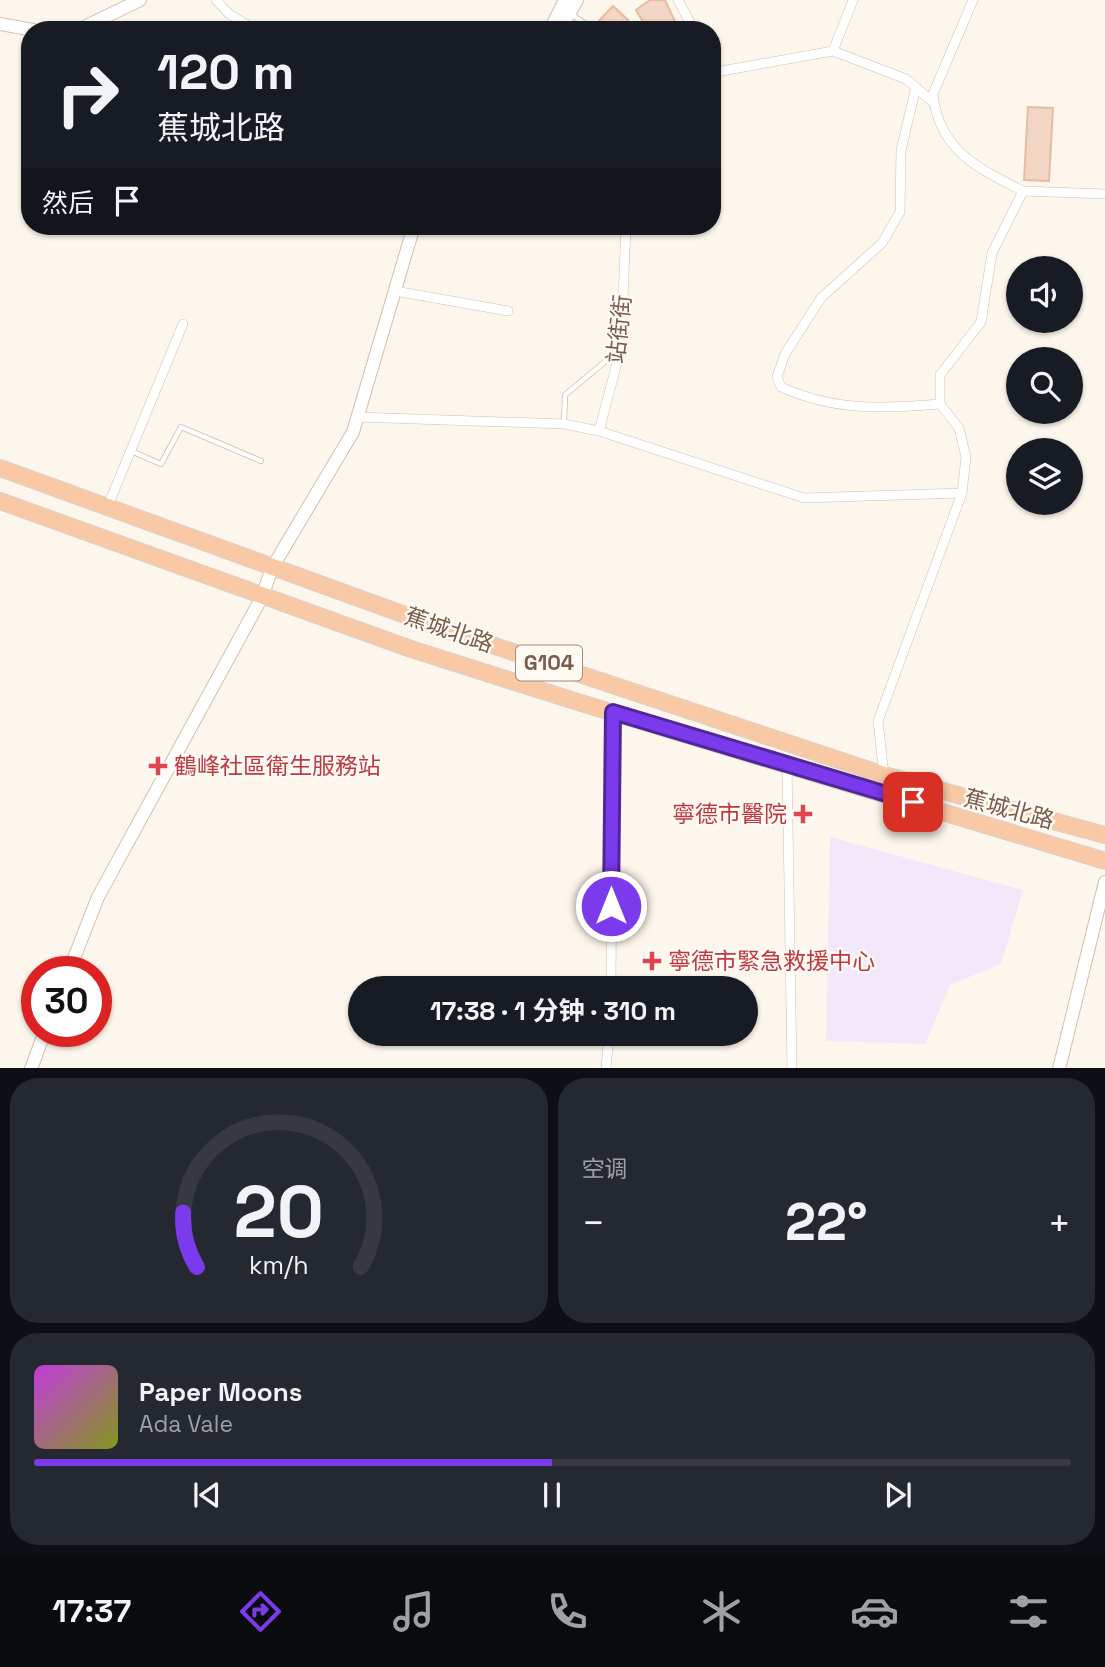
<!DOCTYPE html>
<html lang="zh">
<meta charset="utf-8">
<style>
:root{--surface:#171b24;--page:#242831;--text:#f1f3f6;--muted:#9ea1a6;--line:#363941;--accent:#7c3aed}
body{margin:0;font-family:"Space Grotesk","Noto Sans SC",sans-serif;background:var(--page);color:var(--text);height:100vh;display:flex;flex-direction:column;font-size:26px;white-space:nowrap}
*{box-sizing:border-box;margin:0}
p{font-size:23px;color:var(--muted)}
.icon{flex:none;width:38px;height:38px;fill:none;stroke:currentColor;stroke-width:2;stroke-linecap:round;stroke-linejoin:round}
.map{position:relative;height:1068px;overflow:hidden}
.drawer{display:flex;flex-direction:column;gap:10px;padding:10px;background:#0d0f14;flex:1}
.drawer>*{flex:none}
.guide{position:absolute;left:21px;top:21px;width:700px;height:214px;border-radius:28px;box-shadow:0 2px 5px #0004;background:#171b24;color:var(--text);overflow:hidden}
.fabs{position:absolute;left:1006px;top:256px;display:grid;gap:14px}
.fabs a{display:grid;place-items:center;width:77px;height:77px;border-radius:50%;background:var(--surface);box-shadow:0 2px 5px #0004;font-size:35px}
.speed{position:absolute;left:21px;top:956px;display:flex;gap:14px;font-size:35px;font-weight:700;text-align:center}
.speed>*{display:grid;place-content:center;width:91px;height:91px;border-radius:50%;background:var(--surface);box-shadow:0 2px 5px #0004;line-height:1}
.speed .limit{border:10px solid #d22;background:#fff;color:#111}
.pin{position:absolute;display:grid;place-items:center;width:60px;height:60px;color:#fff;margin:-30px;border-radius:14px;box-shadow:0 4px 10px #0006}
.me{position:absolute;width:77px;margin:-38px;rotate:0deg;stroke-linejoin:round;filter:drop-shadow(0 0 5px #0008)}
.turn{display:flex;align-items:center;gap:24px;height:147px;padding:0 21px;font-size:32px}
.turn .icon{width:91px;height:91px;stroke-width:2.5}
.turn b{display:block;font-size:49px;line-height:60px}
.then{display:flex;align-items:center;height:66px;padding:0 21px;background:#0003;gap:14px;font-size:26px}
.big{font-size:52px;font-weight:700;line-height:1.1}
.drawer .widget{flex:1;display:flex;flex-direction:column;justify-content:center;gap:10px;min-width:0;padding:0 24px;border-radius:28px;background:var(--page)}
.drawer .dial{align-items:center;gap:0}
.dial svg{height:182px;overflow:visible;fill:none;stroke:var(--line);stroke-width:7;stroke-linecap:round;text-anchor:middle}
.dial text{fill:var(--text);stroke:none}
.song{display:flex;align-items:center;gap:21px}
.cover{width:84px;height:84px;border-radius:10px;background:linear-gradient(135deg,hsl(290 70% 55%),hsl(70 70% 35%))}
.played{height:7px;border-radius:4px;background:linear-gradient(90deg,var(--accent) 50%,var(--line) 50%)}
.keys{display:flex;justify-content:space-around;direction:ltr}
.heat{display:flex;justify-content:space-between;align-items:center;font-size:38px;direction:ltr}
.drawer .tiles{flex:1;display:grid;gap:10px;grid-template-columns:1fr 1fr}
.widget:last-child{grid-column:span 2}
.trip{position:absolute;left:348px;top:976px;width:410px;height:70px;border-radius:35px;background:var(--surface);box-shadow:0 2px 5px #0004;font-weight:700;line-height:70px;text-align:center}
.tabs{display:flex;height:112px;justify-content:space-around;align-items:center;background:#090b0e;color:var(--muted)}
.tabs .icon{width:49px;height:49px}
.tabs .active{color:var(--accent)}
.tabs b{font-size:32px;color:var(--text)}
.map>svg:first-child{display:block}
.education{fill:#f3e8fa}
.building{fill:#f3d5c3;stroke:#e6bba3;stroke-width:2}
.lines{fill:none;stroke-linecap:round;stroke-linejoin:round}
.service-casing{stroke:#d1beb0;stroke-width:6}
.minor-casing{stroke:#d1beb0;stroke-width:10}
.tertiary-casing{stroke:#d1beb0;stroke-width:14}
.secondary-casing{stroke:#d6c0b0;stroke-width:14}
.trunk-casing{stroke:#dad1cd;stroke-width:18}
.service{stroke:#fff;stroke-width:4.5}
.minor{stroke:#fff;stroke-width:9}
.tertiary{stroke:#fff;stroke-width:12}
.secondary{stroke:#fff;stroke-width:12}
.trunk{stroke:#f9c8a4;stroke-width:16}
.route-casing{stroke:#51269a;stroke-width:18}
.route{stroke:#7c3aed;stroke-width:12}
.health-dot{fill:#e0444e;stroke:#fffaf3;stroke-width:2.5}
.labels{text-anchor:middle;stroke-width:5;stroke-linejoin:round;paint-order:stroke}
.shield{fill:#fffaf3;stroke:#a28b7f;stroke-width:2}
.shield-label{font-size:21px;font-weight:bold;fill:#7a5c4d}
.street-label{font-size:23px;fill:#7a5c4d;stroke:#fffaf3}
.health-label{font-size:23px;fill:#be3a42;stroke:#fffaf3;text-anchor:start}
</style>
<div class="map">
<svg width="1105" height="1069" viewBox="0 0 1105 1069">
<rect width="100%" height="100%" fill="#fdf6ec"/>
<path class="education" d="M830,837L1023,890L1001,964L950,985L925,1044L826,1041Z"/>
<path class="building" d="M650,0H665L679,30H648L636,10Z
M613,6L628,20L622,30H597L595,25Z
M1028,107L1053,108L1049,181L1024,180Z"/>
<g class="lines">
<defs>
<path id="service" d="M570,13L592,29
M564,423L565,395L620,349
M131,451L161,464L181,427L261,461"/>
<path id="minor" d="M216,0L229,14L256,30
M678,0L694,30
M853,0L833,51L906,79L934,103
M973,0L933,94C939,151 978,168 1023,191
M712,65L716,72L833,51
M916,87L901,150L900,212L882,243L821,298L785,354L777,377L781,387C834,411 883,409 940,404
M395,291L508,311
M357,417L564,424L599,431L804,498L962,493
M599,431L621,348L626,226
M107,508L183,324
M787,765L792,1069
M884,775L878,721L962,493L966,457L959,428L940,404V375L981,322L992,253L1023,191L1105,194
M611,989L613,712
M606,1069L609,1034"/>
<path id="tertiary" d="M550,30L565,0
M560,30L577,0
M69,971L98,897L262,597L272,568L353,432L414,226
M31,1069L45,1031
M1059,1069L1105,882"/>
<path id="secondary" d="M0,24L33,30
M78,30L140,0"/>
<path id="trunk" d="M0,468L441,628L884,775L1105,835
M0,501L411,649L581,703L1105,861"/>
</defs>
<use href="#service" class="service-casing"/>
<use href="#minor" class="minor-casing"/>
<use href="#tertiary" class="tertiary-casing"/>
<use href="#secondary" class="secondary-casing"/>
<use href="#trunk" class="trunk-casing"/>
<use href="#service" class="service"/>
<use href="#minor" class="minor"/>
<use href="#tertiary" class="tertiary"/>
<use href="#secondary" class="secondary"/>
<use href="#trunk" class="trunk"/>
</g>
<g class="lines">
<defs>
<path id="route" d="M611,906L613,712L913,802"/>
</defs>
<use href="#route" class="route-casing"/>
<use href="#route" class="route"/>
</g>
<g class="health-dot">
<path d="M154.5 755.5h7v7h7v7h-7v7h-7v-7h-7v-7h7z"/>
<path d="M799.5 803.5h7v7h7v7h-7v7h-7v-7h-7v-7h7z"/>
<path d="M648.5 950.5h7v7h7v7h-7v7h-7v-7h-7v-7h7z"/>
</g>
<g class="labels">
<rect class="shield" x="516" y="645.5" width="66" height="35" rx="5"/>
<g class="shield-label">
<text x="549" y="670">G104</text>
</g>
<g class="street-label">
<text transform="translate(619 329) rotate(-84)" y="8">站街街</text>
<text transform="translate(449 630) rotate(19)" y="8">蕉城北路</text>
<text transform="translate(1009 809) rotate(15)" y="8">蕉城北路</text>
</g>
<g class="health-label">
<text x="174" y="774">鶴峰社區衛生服務站</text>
<text x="787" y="822" text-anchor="end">寧德市醫院</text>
<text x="668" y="969">寧德市緊急救援中心</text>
</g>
</g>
</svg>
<div class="fabs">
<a><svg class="icon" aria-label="sound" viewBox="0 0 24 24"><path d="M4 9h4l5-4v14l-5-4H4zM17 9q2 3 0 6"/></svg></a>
<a><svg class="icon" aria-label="search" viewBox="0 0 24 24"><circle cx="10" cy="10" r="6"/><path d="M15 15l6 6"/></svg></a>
<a><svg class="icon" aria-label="layers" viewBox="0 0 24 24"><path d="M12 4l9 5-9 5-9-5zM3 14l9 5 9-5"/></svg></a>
</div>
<div class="speed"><div class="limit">30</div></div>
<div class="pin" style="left:913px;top:802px;background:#d93025"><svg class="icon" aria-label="arrive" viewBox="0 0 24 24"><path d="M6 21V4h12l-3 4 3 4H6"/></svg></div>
<svg class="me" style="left:611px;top:906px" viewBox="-20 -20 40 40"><circle r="17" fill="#7c3aed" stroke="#fff" stroke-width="3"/><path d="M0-11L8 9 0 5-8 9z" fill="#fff"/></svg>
<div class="trip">17:38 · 1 分钟 · 310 m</div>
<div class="guide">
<div class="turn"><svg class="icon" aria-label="right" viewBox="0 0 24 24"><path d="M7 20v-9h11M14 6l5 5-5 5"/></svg><div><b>120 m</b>蕉城北路</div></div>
<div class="then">然后<svg class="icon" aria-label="arrive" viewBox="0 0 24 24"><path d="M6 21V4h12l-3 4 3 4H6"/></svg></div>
</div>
</div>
<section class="drawer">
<div class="tiles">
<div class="widget dial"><svg viewBox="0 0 100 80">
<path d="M14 69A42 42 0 1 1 86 69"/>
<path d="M14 69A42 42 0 0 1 8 45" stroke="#7c3aed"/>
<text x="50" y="56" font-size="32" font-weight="700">20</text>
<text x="50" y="72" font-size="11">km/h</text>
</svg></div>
<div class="widget"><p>空调</p>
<div class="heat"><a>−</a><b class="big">22°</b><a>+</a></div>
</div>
<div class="widget">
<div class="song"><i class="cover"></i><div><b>Paper Moons</b><p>Ada Vale</p></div></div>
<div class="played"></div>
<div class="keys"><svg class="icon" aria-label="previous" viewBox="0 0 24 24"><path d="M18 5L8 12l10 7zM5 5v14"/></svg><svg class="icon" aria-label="pause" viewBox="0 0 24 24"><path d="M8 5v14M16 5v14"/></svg><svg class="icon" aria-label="next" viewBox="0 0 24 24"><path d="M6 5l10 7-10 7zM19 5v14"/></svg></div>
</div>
</div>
</section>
<nav class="tabs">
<b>17:37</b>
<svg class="icon active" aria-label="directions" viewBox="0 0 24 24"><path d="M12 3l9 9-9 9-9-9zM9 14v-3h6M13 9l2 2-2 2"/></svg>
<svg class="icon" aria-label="music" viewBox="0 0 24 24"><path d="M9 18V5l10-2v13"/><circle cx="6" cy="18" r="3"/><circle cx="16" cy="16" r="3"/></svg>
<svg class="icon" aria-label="phone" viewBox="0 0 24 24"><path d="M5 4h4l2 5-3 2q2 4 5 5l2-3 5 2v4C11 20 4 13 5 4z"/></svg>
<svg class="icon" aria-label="climate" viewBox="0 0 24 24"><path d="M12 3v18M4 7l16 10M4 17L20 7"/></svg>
<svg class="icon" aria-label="car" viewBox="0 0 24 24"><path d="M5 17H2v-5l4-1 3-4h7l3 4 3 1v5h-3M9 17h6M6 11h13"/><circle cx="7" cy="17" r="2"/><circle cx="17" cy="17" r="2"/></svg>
<svg class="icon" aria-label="filters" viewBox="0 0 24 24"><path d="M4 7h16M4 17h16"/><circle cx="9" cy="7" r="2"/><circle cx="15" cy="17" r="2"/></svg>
</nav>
